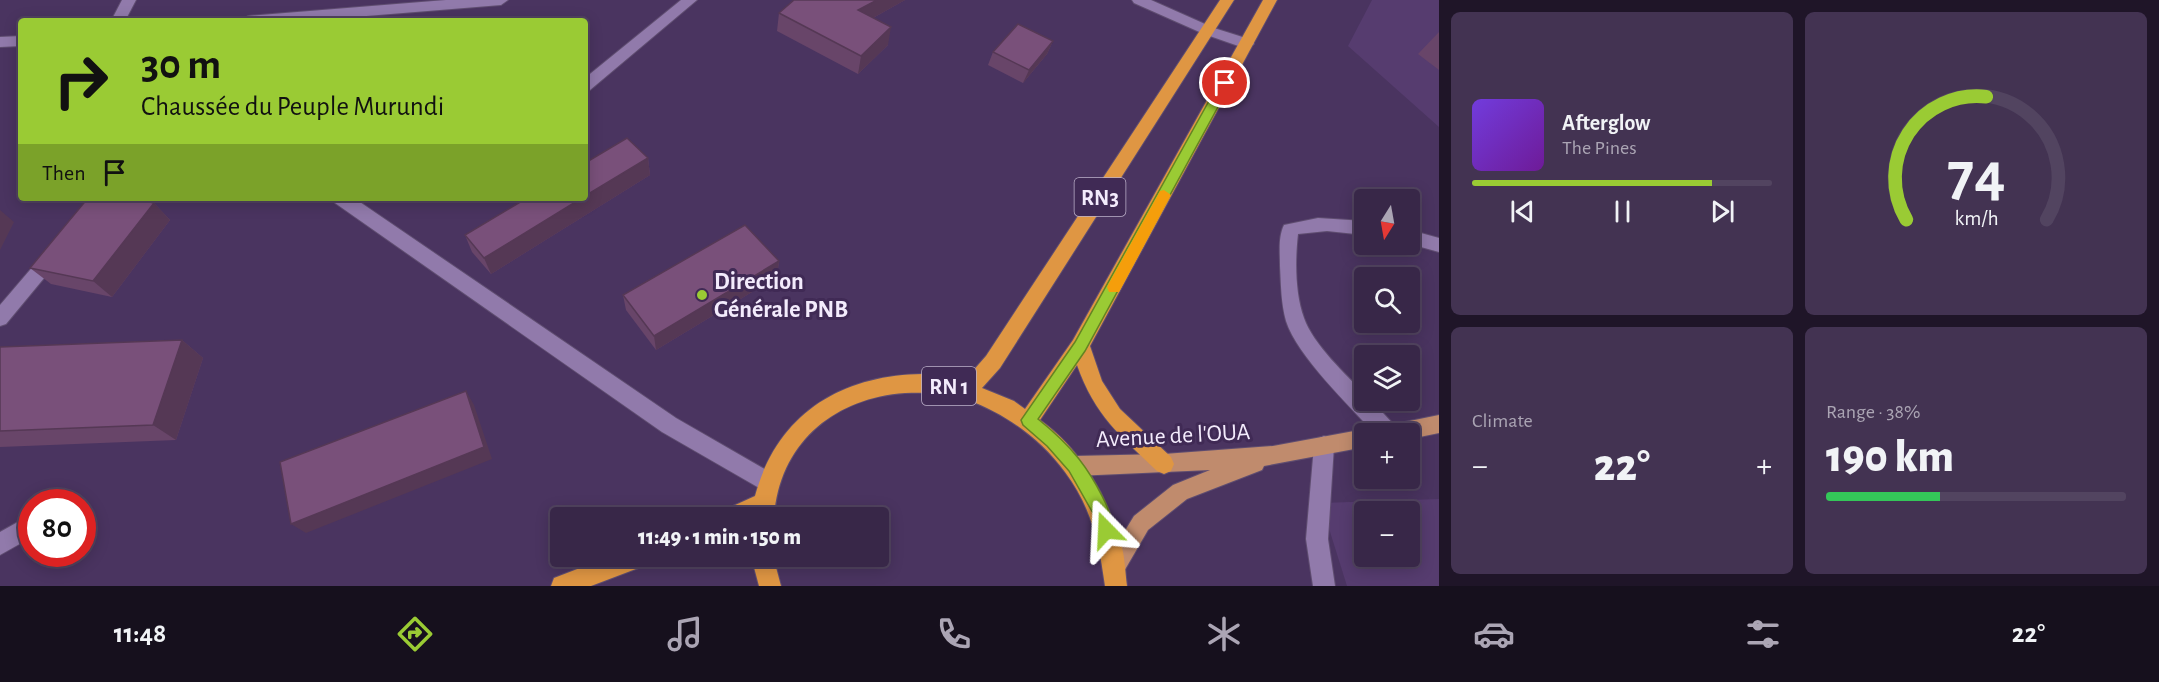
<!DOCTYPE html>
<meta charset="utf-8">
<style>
:root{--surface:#382748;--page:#433352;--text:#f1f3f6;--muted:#aba5b4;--line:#524460;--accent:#9acb34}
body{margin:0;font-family:"Alegreya Sans",sans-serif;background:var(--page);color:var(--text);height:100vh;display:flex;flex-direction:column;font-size:22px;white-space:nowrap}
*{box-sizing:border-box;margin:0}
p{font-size:20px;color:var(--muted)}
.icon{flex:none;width:33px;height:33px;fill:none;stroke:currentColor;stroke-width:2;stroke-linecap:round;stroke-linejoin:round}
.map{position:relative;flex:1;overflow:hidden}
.side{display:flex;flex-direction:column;gap:12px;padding:12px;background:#1f1528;width:720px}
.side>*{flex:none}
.hud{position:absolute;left:18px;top:18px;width:570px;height:183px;border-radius:6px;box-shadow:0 3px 15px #0003,0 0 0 2px var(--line);background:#9acb34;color:#111;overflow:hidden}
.needle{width:39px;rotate:191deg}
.buttons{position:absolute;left:1354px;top:189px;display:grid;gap:12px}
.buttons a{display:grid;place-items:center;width:66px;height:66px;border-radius:6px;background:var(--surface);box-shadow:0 3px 15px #0003,0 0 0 2px var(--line);font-size:30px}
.speed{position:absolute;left:18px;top:489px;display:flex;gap:12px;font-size:30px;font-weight:700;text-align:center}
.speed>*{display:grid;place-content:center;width:78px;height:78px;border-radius:50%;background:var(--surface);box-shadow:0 3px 15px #0003,0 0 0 2px var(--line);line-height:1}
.speed .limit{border:9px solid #d22;background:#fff;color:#111}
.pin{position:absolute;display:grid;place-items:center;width:51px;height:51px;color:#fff;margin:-26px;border:3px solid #fff;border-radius:50%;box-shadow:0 2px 6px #0007}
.me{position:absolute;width:66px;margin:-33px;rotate:339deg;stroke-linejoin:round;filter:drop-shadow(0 0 4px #0008)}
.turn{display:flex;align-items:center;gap:21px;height:126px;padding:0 24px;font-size:27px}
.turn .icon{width:78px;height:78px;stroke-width:2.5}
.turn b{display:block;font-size:42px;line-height:51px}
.then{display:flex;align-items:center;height:57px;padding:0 24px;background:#0003;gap:12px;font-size:22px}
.big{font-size:45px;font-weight:800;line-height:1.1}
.side .widget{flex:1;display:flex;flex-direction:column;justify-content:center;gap:9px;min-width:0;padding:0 21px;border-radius:9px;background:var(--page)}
.side .dial{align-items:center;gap:0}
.dial svg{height:156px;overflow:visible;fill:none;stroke:var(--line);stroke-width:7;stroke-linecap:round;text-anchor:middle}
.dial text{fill:var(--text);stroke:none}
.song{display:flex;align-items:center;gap:18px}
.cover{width:72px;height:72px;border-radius:9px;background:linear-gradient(135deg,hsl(260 70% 55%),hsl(280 70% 35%))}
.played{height:6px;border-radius:3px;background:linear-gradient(90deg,var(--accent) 80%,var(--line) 80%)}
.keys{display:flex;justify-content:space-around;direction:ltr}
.heat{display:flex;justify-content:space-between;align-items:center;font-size:33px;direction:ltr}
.charge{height:9px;border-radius:4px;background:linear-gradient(90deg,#34c759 38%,var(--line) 0)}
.side .tiles{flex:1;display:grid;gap:12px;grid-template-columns:repeat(2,1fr)}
.trip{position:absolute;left:550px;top:507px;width:339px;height:60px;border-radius:6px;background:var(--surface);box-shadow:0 3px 15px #0003,0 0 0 2px var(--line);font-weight:800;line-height:60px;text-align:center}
.tab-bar{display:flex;height:96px;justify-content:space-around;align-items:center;background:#16101d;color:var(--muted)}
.tab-bar .icon{width:42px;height:42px}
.tab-bar .active{color:var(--accent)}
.tab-bar b{font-size:27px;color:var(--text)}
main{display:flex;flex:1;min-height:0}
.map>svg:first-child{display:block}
.built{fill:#563c6f;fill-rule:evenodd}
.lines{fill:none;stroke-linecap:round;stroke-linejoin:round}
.minor-casing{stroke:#5f4d70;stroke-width:2}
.major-casing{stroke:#5f4d70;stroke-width:2}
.highway-casing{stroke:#5f4d70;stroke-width:2}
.minor{fill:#917aab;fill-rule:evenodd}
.major{fill:#c08b6d;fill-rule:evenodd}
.highway{fill:#df9643;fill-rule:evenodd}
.wall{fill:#684569}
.shaded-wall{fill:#553855}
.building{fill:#79507a;stroke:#553855;stroke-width:1.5}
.route{fill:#9acb34;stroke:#648422;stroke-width:1.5}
.slow{fill:#f59e0b}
.poi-dot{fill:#9acb34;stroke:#402a55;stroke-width:2}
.labels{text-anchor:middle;stroke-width:6;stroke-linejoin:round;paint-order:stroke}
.shield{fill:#402a55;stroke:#bdb1ca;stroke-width:1.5}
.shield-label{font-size:22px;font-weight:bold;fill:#f3ebfc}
.poi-label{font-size:24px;font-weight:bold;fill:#f3ebfc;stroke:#402a55;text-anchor:start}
.street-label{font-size:24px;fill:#f3ebfc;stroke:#402a55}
</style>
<main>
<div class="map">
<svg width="1439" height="586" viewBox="0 0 1439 586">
<rect width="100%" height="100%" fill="#4a3460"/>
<path class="built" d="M1372,0H1439V127L1348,46Z
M1439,499V586H1347L1321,503ZM1365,512H1410V556H1365Z"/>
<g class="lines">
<defs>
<path id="minor" d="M122,0H136L125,21H111Z
M446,0H508L501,5L305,21H241L248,16Z
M681,0H697L590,90L585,91V78Z
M1132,0H1151L1214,28L1252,40L1254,44L1247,49L1204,34L1134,3Z
M21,36V46L0,47V37Z
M333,198H354L676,418L775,475L778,482L775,489L768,492L761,489L662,432L335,203Z
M1318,218L1365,221V235L1327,231L1298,234C1295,260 1295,293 1304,318C1313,344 1346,375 1365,394V400H1371L1396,427L1399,434H1375C1350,406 1297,356 1286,321C1281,303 1281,285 1280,266C1280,253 1278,237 1284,225Z
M1410,230L1439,238V252L1410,244Z
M53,248L59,250L62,255L59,260L6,324L0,326V305L47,250Z
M1324,436L1331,439L1334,446L1328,539L1335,586H1313L1306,539L1314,446L1317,439Z
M32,514V537L0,555V532Z"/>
<path id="major" d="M1439,415V433L1410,439V434H1380L1383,427L1390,425Z
M1365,429L1373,434H1365V447L1264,466L1262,470L1187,499L1148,530L1123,573L1115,576L1107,573L1104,565L1134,516L1173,485L1210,470L1075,476L1068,473L1065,466L1068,459L1075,456L1164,454L1273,446Z"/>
<path id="highway" d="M1220,0H1234L1000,368L982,388L1014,401L1025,409L1073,340L1263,0H1277L1090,346L1102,381L1120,409L1171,457L1174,464L1171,471L1164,474L1157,471C1120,435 1095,416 1077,365L1040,420C1080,448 1106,495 1120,540C1125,555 1125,571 1127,586H1105C1099,543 1092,508 1065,472C1041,439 1006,414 968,400C949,393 926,392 905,393C834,398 779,443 774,518H719L722,511L755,496C777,414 841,375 923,374C936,374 951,379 964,381L986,356Z
M611,556H652L649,564L591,586H551L554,578Z
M751,556H773L781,586H759Z"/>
</defs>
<use href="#minor" class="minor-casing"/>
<use href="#major" class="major-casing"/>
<use href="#highway" class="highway-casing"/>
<use href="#minor" class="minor"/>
<use href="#major" class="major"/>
<use href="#highway" class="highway"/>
</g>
<path class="wall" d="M794,0H905L873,18L888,45L858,74L777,31L779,13Z
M1439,32V70L1418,54Z
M1053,41L1047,54L1023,83L988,65L993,52Z
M648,158L650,175L491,274L472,252L465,235Z
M154,203L170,220L112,297L51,284L30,268Z
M779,261L777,277L656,350L626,310L623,295Z
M182,340L203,358L176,440L0,447V347Z"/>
<path class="shaded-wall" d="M877,0H905L855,28L858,10Z
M891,27L888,45L858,74L861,56Z
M1053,41L1047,54L1023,83L1029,70Z
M648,158L650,175L491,274L484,258L582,198H585V196Z
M154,203L170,220L112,297L93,281Z
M0,210L14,222L0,250Z
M779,261L777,277L656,350L654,336Z
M182,340L203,358L176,440L153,425Z
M466,391L474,405L492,459L306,533L291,524Z"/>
<path class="building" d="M794,0H877L858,10L891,27L861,56L779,13Z
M1018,24L1053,41L1029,70L993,52Z
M627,138L648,158L585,196V163Z
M88,198H132L154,203L93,281L30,268Z
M527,198H582L484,258L465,235Z
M745,225L779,261L654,336L623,295Z
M182,340L153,425L0,431V347Z
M466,391L484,447L291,524L280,462Z"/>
<path class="route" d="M1225,79L1231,83L1085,351L1038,419C1053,431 1067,444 1079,459C1090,473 1119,519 1112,536L1106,538L1101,536L1094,515L1069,471L1047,446L1023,425L1021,420L1075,342L1219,83Z"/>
<path class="slow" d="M1164,190L1171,195L1119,292H1109L1107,287L1109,283L1160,191Z"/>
<circle class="poi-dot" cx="702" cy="295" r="6"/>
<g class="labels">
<g class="shield">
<rect x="1074.5" y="178" width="51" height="38" rx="4.5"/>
<rect x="922" y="367" width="54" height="38" rx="4.5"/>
</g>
<g class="shield-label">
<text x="1100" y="205">RN3</text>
<text x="949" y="394">RN 1</text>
</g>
<g class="poi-label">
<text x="714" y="289">Direction<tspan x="714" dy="28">Générale PNB</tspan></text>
</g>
<g class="street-label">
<text transform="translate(1173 435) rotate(-3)" y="8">Avenue de l'OUA</text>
</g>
</g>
</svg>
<div class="buttons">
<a><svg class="needle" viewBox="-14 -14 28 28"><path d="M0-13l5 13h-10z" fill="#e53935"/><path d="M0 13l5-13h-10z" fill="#aba5b4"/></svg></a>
<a><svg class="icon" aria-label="search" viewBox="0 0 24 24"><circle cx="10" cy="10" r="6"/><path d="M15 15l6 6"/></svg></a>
<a><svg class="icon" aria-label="layers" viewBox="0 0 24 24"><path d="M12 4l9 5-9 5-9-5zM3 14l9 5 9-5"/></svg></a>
<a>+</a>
<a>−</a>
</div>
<div class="speed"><div class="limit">80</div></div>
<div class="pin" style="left:1225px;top:83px;background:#d93025"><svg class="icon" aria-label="arrive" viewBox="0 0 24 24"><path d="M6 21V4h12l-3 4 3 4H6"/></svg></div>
<svg class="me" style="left:1106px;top:530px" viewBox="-20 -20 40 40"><path d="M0-17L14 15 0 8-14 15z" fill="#9acb34" stroke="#fff" stroke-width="4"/></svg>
<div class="trip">11:49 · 1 min · 150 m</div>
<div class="hud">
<div class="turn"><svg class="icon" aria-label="right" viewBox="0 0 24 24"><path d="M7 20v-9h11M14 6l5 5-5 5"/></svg><div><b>30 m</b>Chaussée du Peuple Murundi</div></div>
<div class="then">Then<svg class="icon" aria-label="arrive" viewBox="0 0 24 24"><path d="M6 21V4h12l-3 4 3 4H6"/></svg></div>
</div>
</div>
<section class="side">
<div class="tiles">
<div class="widget">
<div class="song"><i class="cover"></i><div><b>Afterglow</b><p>The Pines</p></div></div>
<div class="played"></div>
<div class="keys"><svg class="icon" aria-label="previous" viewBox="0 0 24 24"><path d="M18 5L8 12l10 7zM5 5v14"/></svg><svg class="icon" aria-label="pause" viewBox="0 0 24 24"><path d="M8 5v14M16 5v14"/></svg><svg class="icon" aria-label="next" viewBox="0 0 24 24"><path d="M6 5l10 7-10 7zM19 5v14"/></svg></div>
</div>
<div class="widget dial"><svg viewBox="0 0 100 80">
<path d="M14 69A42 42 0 1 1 86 69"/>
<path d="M14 69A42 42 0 0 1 55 6" stroke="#9acb34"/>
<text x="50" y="56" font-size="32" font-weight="700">74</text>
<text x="50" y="72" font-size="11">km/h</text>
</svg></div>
<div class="widget"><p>Climate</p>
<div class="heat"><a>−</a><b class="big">22°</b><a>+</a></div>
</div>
<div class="widget"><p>Range · 38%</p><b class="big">190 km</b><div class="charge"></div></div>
</div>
</section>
</main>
<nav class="tab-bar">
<b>11:48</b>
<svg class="icon active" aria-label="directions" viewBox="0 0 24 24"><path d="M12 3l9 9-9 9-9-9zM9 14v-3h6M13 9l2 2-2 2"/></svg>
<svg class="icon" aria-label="music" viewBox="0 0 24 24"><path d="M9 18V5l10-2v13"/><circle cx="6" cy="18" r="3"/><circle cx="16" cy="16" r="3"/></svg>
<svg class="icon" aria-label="phone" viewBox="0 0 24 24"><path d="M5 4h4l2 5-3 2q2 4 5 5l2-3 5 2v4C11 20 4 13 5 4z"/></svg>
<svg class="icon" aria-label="climate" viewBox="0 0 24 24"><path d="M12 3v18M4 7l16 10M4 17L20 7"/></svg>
<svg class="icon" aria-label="car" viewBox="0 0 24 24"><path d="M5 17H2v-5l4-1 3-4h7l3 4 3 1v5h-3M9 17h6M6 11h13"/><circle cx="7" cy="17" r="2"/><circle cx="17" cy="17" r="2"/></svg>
<svg class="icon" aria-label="filters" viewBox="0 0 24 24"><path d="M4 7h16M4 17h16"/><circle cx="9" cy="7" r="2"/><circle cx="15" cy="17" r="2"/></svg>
<b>22°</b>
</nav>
